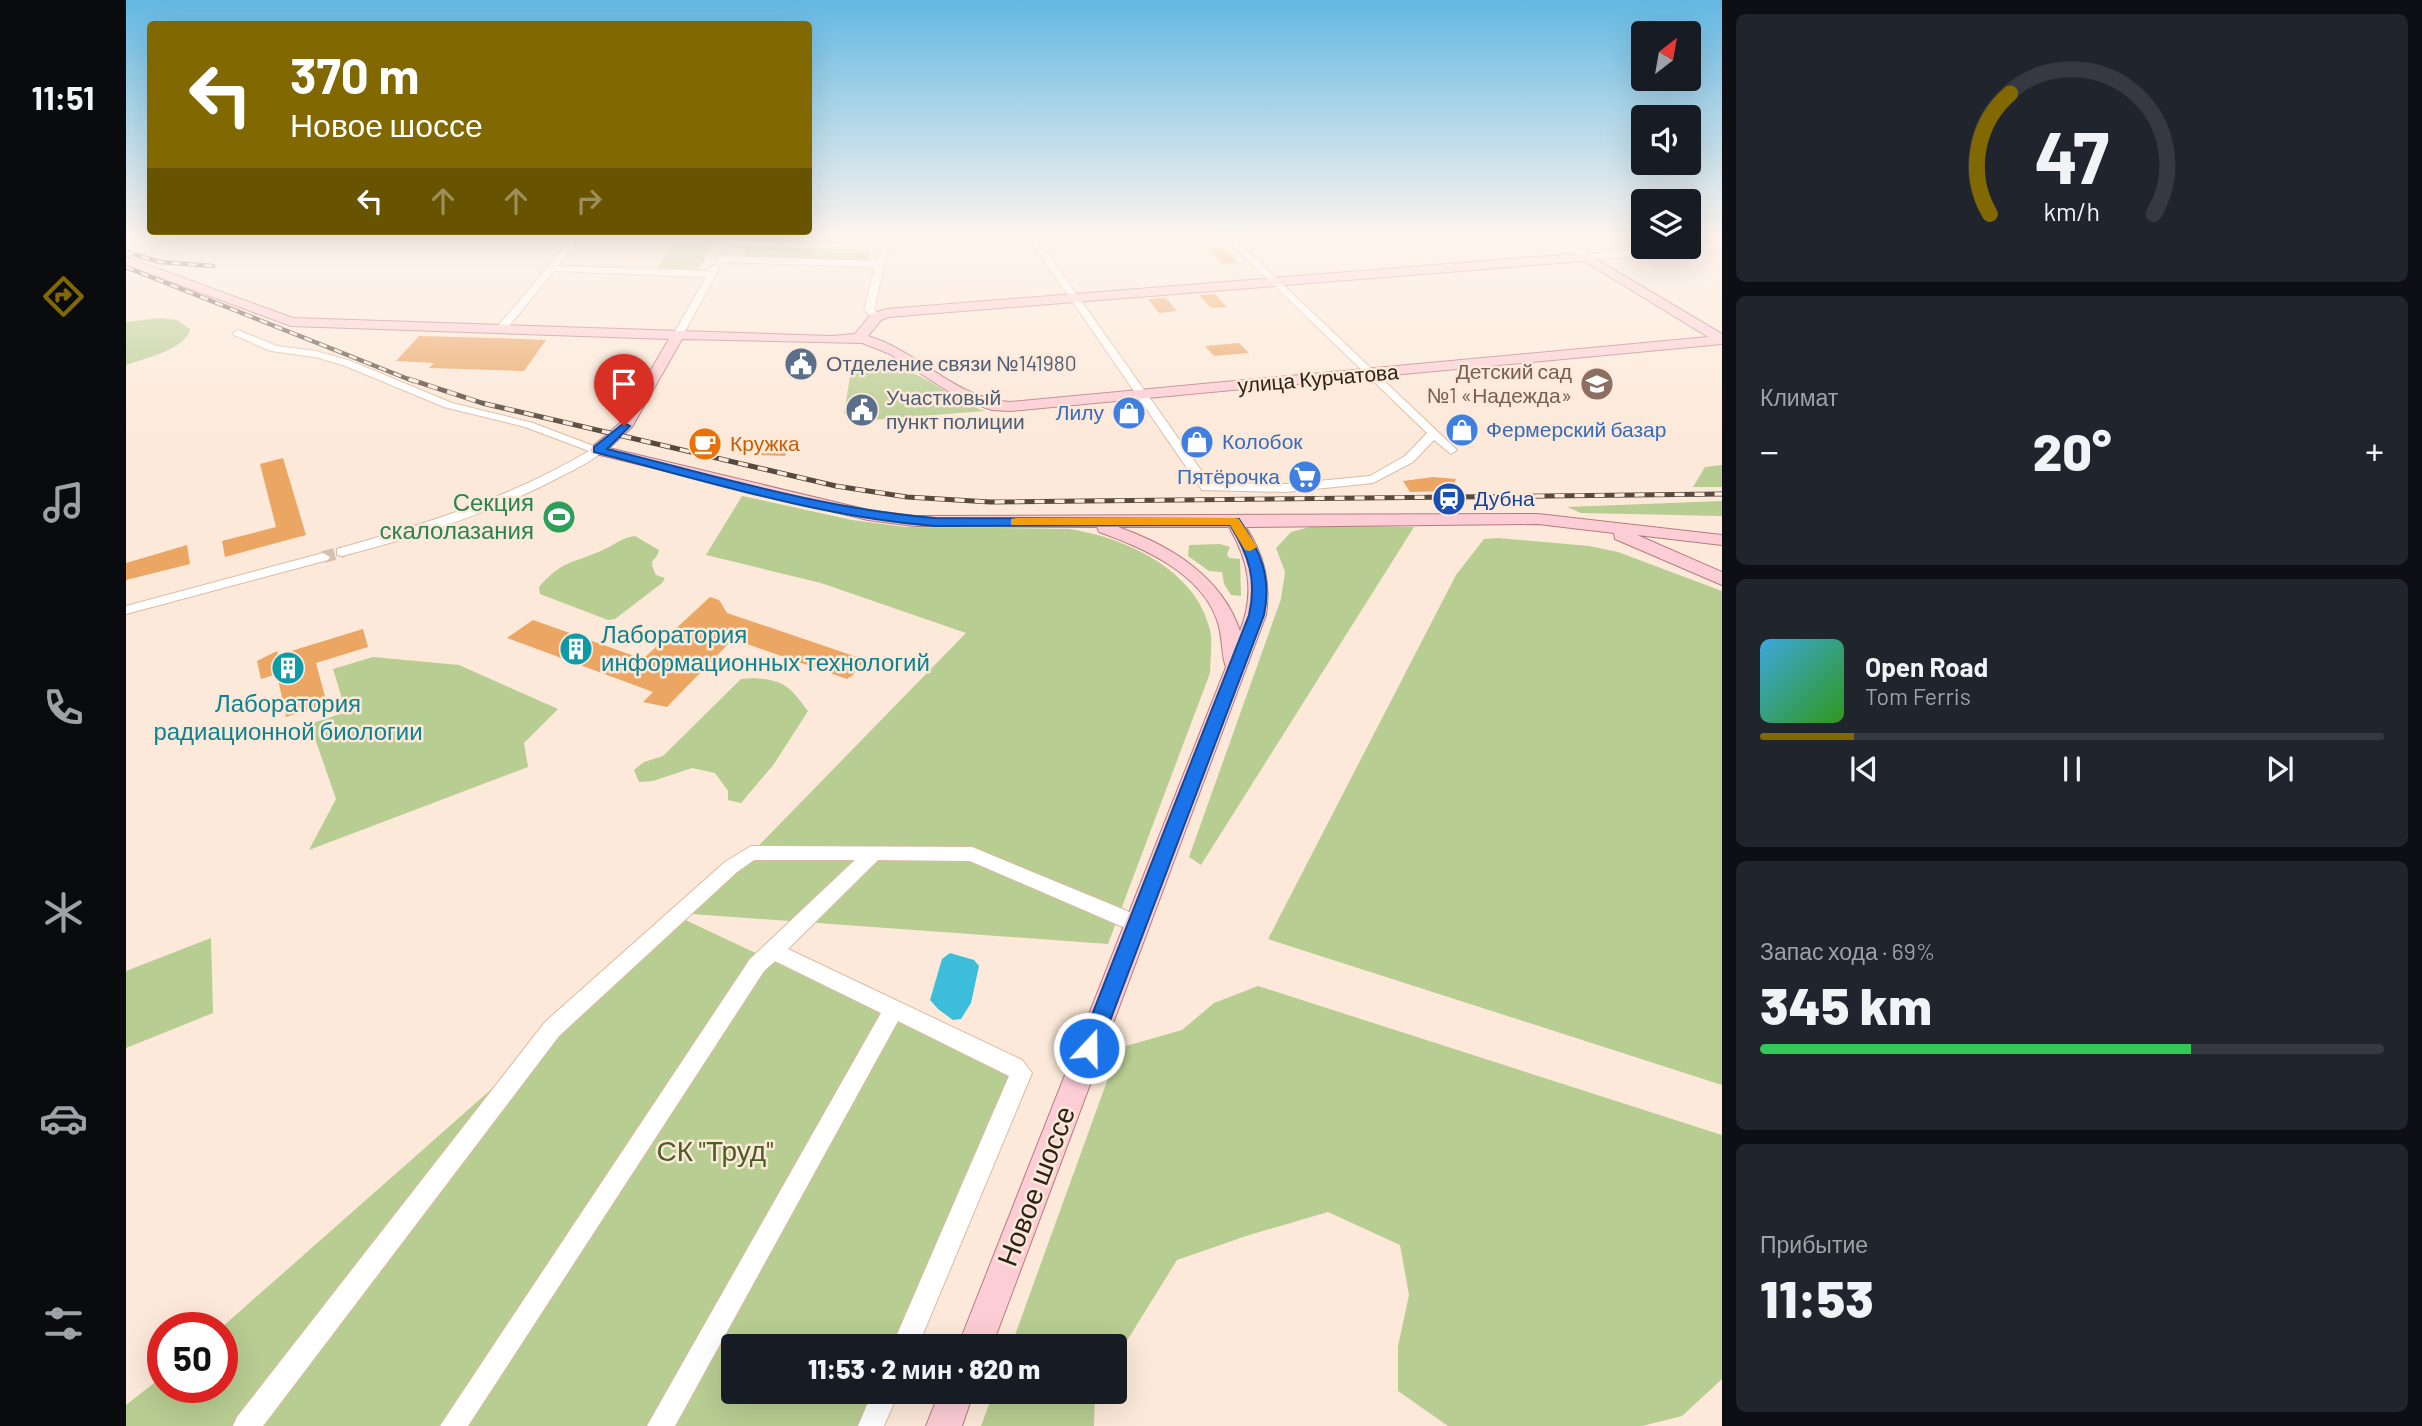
<!DOCTYPE html>
<html lang="ru">
<meta charset="utf-8">
<style>
:root{--surface:#171b24;--page:#20242c;--text:#f1f3f6;--muted:#9ea1a6;--line:#363941;--accent:#816800}
body{margin:0;font-family:Barlow,sans-serif;background:var(--page);color:var(--text);height:100vh;display:flex;flex-direction:column;font-size:26px;white-space:nowrap}
*{box-sizing:border-box;margin:0}
p{font-size:23px;color:var(--muted)}
.icon{flex:none;width:38px;height:38px;fill:none;stroke:currentColor;stroke-width:2;stroke-linecap:round;stroke-linejoin:round}
.map{position:relative;flex:1;overflow:hidden}
.sheet{display:flex;flex-direction:column;gap:14px;padding:14px;background:#0d0f14;width:700px}
.sheet>*{flex:none}
.guide{position:absolute;left:21px;top:21px;width:665px;height:214px;border-radius:7px;box-shadow:0 7px 28px #0002;background:#816800;color:#fff;overflow:hidden}
.needle{width:46px;rotate:31deg}
.tools{position:absolute;left:1505px;top:21px;display:grid;gap:14px}
.tools a{display:grid;place-items:center;width:70px;height:70px;border-radius:7px;background:var(--surface);box-shadow:0 7px 28px #0002;font-size:35px}
.speed{position:absolute;left:21px;top:1312px;display:flex;gap:14px;font-size:35px;font-weight:700;text-align:center}
.speed>*{display:grid;place-content:center;width:91px;height:91px;border-radius:50%;background:var(--surface);box-shadow:0 7px 28px #0002;line-height:1}
.speed .limit{border:10px solid #d22;background:#fff;color:#111}
.pin{position:absolute;display:grid;place-items:center;width:60px;height:60px;color:#fff;margin:-72px -30px;border-radius:50% 50% 50% 0;rotate:-45deg;box-shadow:0 0 7px #0007}
.pin .icon{rotate:45deg}
.me{position:absolute;width:77px;margin:-38px;rotate:21deg;stroke-linejoin:round;filter:drop-shadow(0 0 5px #0008)}
.turn{display:flex;align-items:center;gap:24px;height:147px;padding:0 28px;font-size:32px}
.turn .icon{width:91px;height:91px;stroke-width:2.5}
.turn b{display:block;font-size:49px;line-height:60px}
.lanes{display:flex;align-items:center;height:66px;padding:0 28px;background:#0003;justify-content:center;gap:35px;direction:ltr}
.lanes .off{opacity:.35}
.big{font-size:52px;font-weight:800;line-height:1.1}
.sheet .card{flex:1;display:flex;flex-direction:column;justify-content:center;gap:10px;min-width:0;padding:0 24px;border-radius:10px;background:var(--page)}
.sheet .dial{align-items:center;gap:0}
.dial svg{height:182px;overflow:visible;fill:none;stroke:var(--line);stroke-width:7;stroke-linecap:round;text-anchor:middle}
.dial text{fill:var(--text);stroke:none}
.song{display:flex;align-items:center;gap:21px}
.cover{width:84px;height:84px;border-radius:10px;background:linear-gradient(135deg,hsl(200 70% 55%),hsl(110 70% 35%))}
.played{height:7px;border-radius:4px;background:linear-gradient(90deg,var(--accent) 15%,var(--line) 15%)}
.keys{display:flex;justify-content:space-around;direction:ltr}
.heat{display:flex;justify-content:space-between;align-items:center;font-size:38px;direction:ltr}
.charge{height:10px;border-radius:5px;background:linear-gradient(90deg,#34c759 69%,var(--line) 0)}
.trip{position:absolute;left:595px;top:1334px;width:406px;height:70px;border-radius:7px;background:var(--surface);box-shadow:0 7px 28px #0002;font-weight:800;line-height:70px;text-align:center}
main{display:flex;flex:1;min-height:0}
.tab-bar{display:flex;flex-direction:column;width:126px;justify-content:space-around;align-items:center;background:#090b0e;color:var(--muted)}
.tab-bar .icon{width:49px;height:49px}
.tab-bar .active{color:var(--accent)}
.tab-bar b{font-size:32px;color:var(--text)}
.map>svg:first-child{display:block}
.green{fill:#b8cd91}
.water{fill:#3cbedb}
.building{fill:#eba664}
.lines{fill:none;stroke-linecap:round;stroke-linejoin:round}
.minor-tunnel{stroke:#d3c1b2;stroke-width:12;stroke-dasharray:12 6;stroke-linecap:butt}
.minor-casing{stroke:#dabca3;stroke-width:2}
.major-casing{stroke:#b47b81;stroke-width:2}
.minor{fill:#fff;fill-rule:evenodd}
.major{fill:#fdcdd5;fill-rule:evenodd}
.rail-far1-casing{stroke:#56493e;stroke-width:4.5}
.rail-casing{stroke:#56493e;stroke-width:5}
.rail-far1{stroke:#fce9d9;stroke-width:2.5;stroke-dasharray:8;stroke-linecap:butt}
.rail{stroke:#fce9d9;stroke-width:3.5;stroke-dasharray:10;stroke-linecap:butt}
.route{fill:#1a73e8;stroke:#114b97;stroke-width:2}
.slow{fill:#f59e0b}
.labels{text-anchor:middle;stroke-width:5;stroke-linejoin:round;paint-order:stroke}
.far-service-label{font-size:21px;fill:#4e5e75;stroke:#fce9d9;text-anchor:start}
.far-education-label{font-size:21px;fill:#785e54;stroke:#fce9d9;text-anchor:end}
.far-street-label{font-size:21px;fill:#2d2218;stroke:#fce9d9}
.far-shop-label{font-size:21px;fill:#366cbe;stroke:#fce9d9;text-anchor:end}
.far-food-label{font-size:21px;fill:#c56008;stroke:#fce9d9;text-anchor:start}
.far-transit-label{font-size:21px;fill:#164399;stroke:#fce9d9;text-anchor:start}
.leisure-label{font-size:24px;fill:#27864d;stroke:#fce9d9;text-anchor:end}
.culture-label{font-size:24px;fill:#0d838f;stroke:#fce9d9;text-anchor:start}
.near-park-label{font-size:28px;fill:#4b5e22;stroke:#fce9d9}
.near-street-label{font-size:28px;fill:#2d2218;stroke:#fce9d9}
</style>
<main>
<nav class="tab-bar">
<b>11:51</b>
<svg class="icon active" aria-label="directions" viewBox="0 0 24 24"><path d="M12 3l9 9-9 9-9-9zM9 14v-3h6M13 9l2 2-2 2"/></svg>
<svg class="icon" aria-label="music" viewBox="0 0 24 24"><path d="M9 18V5l10-2v13"/><circle cx="6" cy="18" r="3"/><circle cx="16" cy="16" r="3"/></svg>
<svg class="icon" aria-label="phone" viewBox="0 0 24 24"><path d="M5 4h4l2 5-3 2q2 4 5 5l2-3 5 2v4C11 20 4 13 5 4z"/></svg>
<svg class="icon" aria-label="climate" viewBox="0 0 24 24"><path d="M12 3v18M4 7l16 10M4 17L20 7"/></svg>
<svg class="icon" aria-label="car" viewBox="0 0 24 24"><path d="M5 17H2v-5l4-1 3-4h7l3 4 3 1v5h-3M9 17h6M6 11h13"/><circle cx="7" cy="17" r="2"/><circle cx="17" cy="17" r="2"/></svg>
<svg class="icon" aria-label="filters" viewBox="0 0 24 24"><path d="M4 7h16M4 17h16"/><circle cx="9" cy="7" r="2"/><circle cx="15" cy="17" r="2"/></svg>
</nav>
<div class="map">
<svg width="1596" height="1426" viewBox="0 0 1596 1426">
<rect width="100%" height="100%" fill="#fce9d9"/>
<path class="green" d="M552,237H591L571,272L530,270Z
M623,245L746,248L742,262L616,258Z
M34,318L51,320L64,329C60,350 18,358 0,365V322Z
M773,369C801,374 828,401 859,411L733,421L718,414L725,370Z
M1596,465V487H1567L1579,467Z
M616,496L726,520L780,527L943,529C998,537 1070,569 1084,630C1087,642 1084,659 1084,673L982,944L566,914L840,633L695,583L580,555Z
M1596,501V516L1455,513L1441,507Z
M1191,525L1288,527L1075,865L1063,857L1155,599L1159,572L1150,548L1165,532Z
M509,536L533,550C530,563 521,557 530,575L539,578L536,583L489,619L482,620L414,594L413,587C437,559 450,563 479,549C490,544 497,537 509,536Z
M1372,538L1463,546L1492,552L1596,591V1085L1142,939L1330,575L1358,539Z
M1094,544L1104,547L1101,554L1103,558L1114,559L1115,596L1105,595L1098,584L1096,572L1083,571L1062,556L1063,545Z
M247,657L333,665L432,709L398,743L402,767L183,850L210,799L184,724L220,712L207,669Z
M628,678C659,680 664,687 682,711L648,764L615,803L602,800V791L589,773L566,768L527,781L513,782L508,770L518,762L537,756L615,679Z
M553,917L902,1081L791,1346H607V1391H772L757,1426H0V1405L37,1376V1388H96L95,1328L429,1033Z
M85,938L87,1013L0,1048V971Z
M1132,986L1596,1135V1379L1556,1416L1516,1426H1322L1272,1391V1346L1283,1295L1274,1245L1202,1212L1123,1235L1051,1260L989,1360V1346H885L993,1048L1056,1030L1088,1003Z
M868,1391H969L968,1426H855Z"/>
<path class="water" d="M824,953L848,960L853,966L845,1003L835,1019L827,1020L812,1009L804,1000L816,959Z"/>
<path class="building" d="M1097,248L1101,252L1113,263L1097,264L1082,249Z
M1089,294L1101,307L1085,308L1073,295Z
M1040,298L1051,311L1033,313L1022,299Z
M293,336L369,338L420,340L398,371L303,368L308,363L270,361Z
M1113,343L1123,353L1088,356L1079,346Z
M1339,423L1351,434L1332,436L1320,425Z
M643,438L666,439L659,456L635,455Z
M157,458L180,535L99,557L96,541L150,527L134,464Z
M1307,477L1330,479L1325,491L1284,492L1277,481Z
M61,545L64,564L0,580V563Z
M584,597L593,600L601,613L731,657H741L726,676L721,679L607,639L541,707L517,702L527,692L381,638L407,620L517,659Z
M237,629L242,647L190,663L201,704L160,717L151,674L135,679L131,661L151,651L152,655Z"/>
<g class="lines">
<path class="minor-tunnel" d="M197,557L216,552"/>
<defs>
<path id="minor" d="M447,237H455L432,266L583,271L587,265L594,267L556,337L547,335L580,277L428,271L379,331H371V327Z
M757,237H765L748,309L755,317L750,320L738,310L749,267L594,262L590,259L594,256L751,261L753,250L603,246L599,243L603,240L755,245Z
M902,237H910L1084,483L1160,484L1244,476L1279,456L1301,433L1098,237H1107L1331,450L1325,454L1308,440L1287,462L1247,483L1160,492L1076,490Z
M1423,237H1433L1462,254L1596,242V248L1460,260Z
M112,330L151,346L190,351L225,361L326,403L407,423L478,450C466,462 447,470 432,478C365,513 290,537 216,556L211,555V549C299,524 384,498 463,451L399,427L318,407L217,365L189,357L145,351L108,335L107,333Z
M197,553L204,557L202,560L0,614V606Z
M625,846L846,847L1018,918L1020,924L1018,930L1011,932L1004,930L844,861L752,860L662,949L896,1060L906,1073L792,1346H766L883,1076L772,1021L549,1426H521L755,1013L649,961L638,971L342,1426H314L624,959L729,860H628L611,872L433,1036L137,1426H107L111,1417L419,1022L599,862Z
M747,1391H773L758,1426H732Z"/>
<path id="major" d="M1460,253L1596,334V344L884,411L866,410L836,400L764,354L736,343L556,339L506,427L483,448L742,510L788,516L1412,514L1596,535V545L1511,535L1596,572V585L1489,539L1488,533L1412,524L1120,527C1138,555 1145,582 1140,615L866,1346H832L1100,667C1095,655 1097,636 1091,620C1075,573 1016,547 973,532L971,527L788,526L742,520L466,453L464,450L466,447L493,424L543,339L165,326L0,265V257L167,318L705,336L729,334L745,314L761,309ZM1458,261L1582,337L884,402C829,399 793,351 742,336L755,320L763,317ZM992,527H1103C1123,561 1129,593 1114,631C1096,577 1044,545 992,527Z
M814,1391H848L836,1426H800Z"/>
</defs>
<use href="#minor" class="minor-casing"/>
<use href="#major" class="major-casing"/>
<use href="#minor" class="minor"/>
<use href="#major" class="major"/>
<defs>
<path id="rail-far1" d="M0,252L34,262L87,266
M0,267L287,381"/>
<path id="rail" d="M283,379L356,403L710,486L781,497L864,502L1596,494"/>
</defs>
<use href="#rail-far1" class="rail-far1-casing"/>
<use href="#rail" class="rail-casing"/>
<use href="#rail-far1" class="rail-far1"/>
<use href="#rail" class="rail"/>
</g>
<linearGradient id="sky" x2="0" y2="1"><stop stop-color="#63b8e3"/><stop offset="0.54" stop-color="#fef5ee"/><stop offset="1" stop-color="#fef5ee" stop-opacity="0"/></linearGradient>
<rect width="1596" height="436" fill="url(#sky)"/>
<path class="route" d="M498,423L504,426L481,449C589,476 698,509 809,518L1113,519C1134,550 1146,577 1138,615L971,1055L963,1057L956,1055L953,1048L1123,615C1131,580 1123,555 1104,525L809,526C694,517 580,481 468,452V447Z"/>
<path class="slow" d="M890,518H1109L1113,519L1131,547L1124,551L1119,550L1104,525H885V519Z"/>
<defs>
<symbol id="civic-disc" viewBox="-11 -11 22 22"><circle r="9.5" fill="#5c6f8a" stroke="#fce9d9"/><path d="M-.6-6.5H3V-4.5H.6V-3L4-1V1h2V6H-6V1h2V-1L-.6-3ZM-1.2 2.5V6h2.4V2.5Z" fill="#fff"/></symbol>
<symbol id="school-disc" viewBox="-11 -11 22 22"><circle r="9.5" fill="#8d6e63" stroke="#fce9d9"/><path d="M0-5L7-2L0 1L-7-2ZM-4 1L0 2.5L4 1V4Q0 6-4 4Z" fill="#fff"/></symbol>
<symbol id="shop-disc" viewBox="-11 -11 22 22"><circle r="9.5" fill="#3f7fe0" stroke="#fce9d9"/><path d="M-5-2.5h2.3a2.7 3.5 0 0 1 5.4 0H5L5.5 6h-11ZM-1.5-2.5h3a1.5 2.3 0 0 0-3 0Z" fill="#fff"/></symbol>
<symbol id="cafe-disc" viewBox="-11 -11 22 22"><circle r="9.5" fill="#e8710a" stroke="#fce9d9"/><path d="M-5.5-4.5H6V0H3Q3 3.5 0 3.5H-2.5Q-5.5 3.5-5.5 0ZM3-3.2v2h1.7v-2ZM-6 4.5H4V6H-6Z" fill="#fff"/></symbol>
<symbol id="supermarket-disc" viewBox="-11 -11 22 22"><circle r="9.5" fill="#3f7fe0" stroke="#fce9d9"/><path d="M-6-5.5h2.5l.6 2H6L4.5 2H-2.5L-4.4-4H-6ZM-1.5 3.2a1.3 1.3 0 1 0 .1 0ZM3 3.2a1.3 1.3 0 1 0 .1 0Z" fill="#fff"/></symbol>
<symbol id="station-disc" viewBox="-11 -11 22 22"><circle r="9.5" fill="#1a4fb4" stroke="#fce9d9"/><path d="M-3-6H3Q5-6 5-4V2Q5 4 3 4L4.5 6H3L1.5 4h-3L-3 6H-4.5L-3 4Q-5 4-5 2V-4Q-5-6-3-6ZM-3.5-4v3h7v-3ZM-3.5 1v1.5H-2V1ZM2 1v1.5H3.5V1Z" fill="#fff"/></symbol>
<symbol id="stadium-disc" viewBox="-11 -11 22 22"><circle r="9.5" fill="#2e9e5b" stroke="#fce9d9"/><path d="M0-5a6.5 5 0 1 0 0 10a6.5 5 0 1 0 0-10ZM-3.5-1.8h7v3.6h-7Z" fill="#fff"/></symbol>
<symbol id="building-disc" viewBox="-11 -11 22 22"><circle r="9.5" fill="#0f9aa8" stroke="#fce9d9"/><path d="M-4-6H4V6H1V3H-1V6H-4ZM-2.5-4.3h1.7v1.8h-1.7ZM.8-4.3h1.7v1.8H.8ZM-2.5-1h1.7V.8h-1.7ZM.8-1h1.7V.8H.8Z" fill="#fff"/></symbol>
</defs>
<g fill-rule="evenodd">
<use href="#civic-disc" x="656" y="345" width="38" height="38"/>
<use href="#school-disc" x="1452" y="365" width="38" height="38"/>
<use href="#civic-disc" x="717" y="391" width="38" height="38"/>
<use href="#shop-disc" x="984" y="394" width="38" height="38"/>
<use href="#shop-disc" x="1317" y="411" width="38" height="38"/>
<use href="#shop-disc" x="1052" y="423" width="38" height="38"/>
<use href="#cafe-disc" x="560" y="425" width="38" height="38"/>
<use href="#supermarket-disc" x="1160" y="458" width="38" height="38"/>
<use href="#station-disc" x="1304" y="480" width="38" height="38"/>
<use href="#stadium-disc" x="414" y="498" width="38" height="38"/>
<use href="#building-disc" x="431" y="630" width="38" height="38"/>
<use href="#building-disc" x="143" y="649" width="38" height="38"/>
</g>
<g class="labels">
<g class="far-service-label">
<text x="700" y="371">Отделение связи №141980</text>
<text x="760" y="405">Участковый<tspan x="760" dy="24">пункт полиции</tspan></text>
</g>
<g class="far-education-label">
<text x="1446" y="379">Детский сад<tspan x="1446" dy="24">№1 «Надежда»</tspan></text>
</g>
<g class="far-street-label">
<text transform="translate(1192 379) rotate(-5)" y="7">улица Курчатова</text>
</g>
<g class="far-shop-label">
<text x="978" y="420">Лилу</text>
<text x="1360" y="437" text-anchor="start">Фермерский базар</text>
<text x="1096" y="449" text-anchor="start">Колобок</text>
<text x="1154" y="484">Пятёрочка</text>
</g>
<g class="far-food-label">
<text x="604" y="451">Кружка</text>
</g>
<g class="far-transit-label">
<text x="1348" y="506">Дубна</text>
</g>
<g class="leisure-label">
<text x="408" y="511">Секция<tspan x="408" dy="28">скалолазания</tspan></text>
</g>
<g class="culture-label">
<text x="475" y="643">Лаборатория<tspan x="475" dy="28">информационных технологий</tspan></text>
<text x="162" y="712" text-anchor="middle">Лаборатория<tspan x="162" dy="28">радиационной биологии</tspan></text>
</g>
<g class="near-park-label">
<text x="589" y="1161">СК "Труд"</text>
</g>
<g class="near-street-label">
<text transform="translate(910 1186) rotate(-69)" y="10">Новое шоссе</text>
</g>
</g>
</svg>
<div class="tools">
<a><svg class="needle" viewBox="-14 -14 28 28"><path d="M0-13l5 13h-10z" fill="#e53935"/><path d="M0 13l5-13h-10z" fill="#9ea1a6"/></svg></a>
<a><svg class="icon" aria-label="sound" viewBox="0 0 24 24"><path d="M4 9h4l5-4v14l-5-4H4zM17 9q2 3 0 6"/></svg></a>
<a><svg class="icon" aria-label="layers" viewBox="0 0 24 24"><path d="M12 4l9 5-9 5-9-5zM3 14l9 5 9-5"/></svg></a>
</div>
<div class="speed"><div class="limit">50</div></div>
<div class="pin" style="left:498px;top:426px;background:#d93025"><svg class="icon" aria-label="arrive" viewBox="0 0 24 24"><path d="M6 21V4h12l-3 4 3 4H6"/></svg></div>
<svg class="me" style="left:963px;top:1048px" viewBox="-20 -20 40 40"><circle r="17" fill="#1a73e8" stroke="#fff" stroke-width="3"/><path d="M0-11L8 9 0 5-8 9z" fill="#fff"/></svg>
<div class="trip">11:53 · 2 мин · 820 m</div>
<div class="guide">
<div class="turn"><svg class="icon" aria-label="left" viewBox="0 0 24 24"><path d="M17 20v-9H6M10 6l-5 5 5 5"/></svg><div><b>370 m</b>Новое шоссе</div></div>
<div class="lanes"><svg class="icon" aria-label="left" viewBox="0 0 24 24"><path d="M17 20v-9H6M10 6l-5 5 5 5"/></svg><svg class="icon off" aria-label="ahead" viewBox="0 0 24 24"><path d="M12 20V5M6 11l6-6 6 6"/></svg><svg class="icon off" aria-label="ahead" viewBox="0 0 24 24"><path d="M12 20V5M6 11l6-6 6 6"/></svg><svg class="icon off" aria-label="right" viewBox="0 0 24 24"><path d="M7 20v-9h11M14 6l5 5-5 5"/></svg></div>
</div>
</div>
<section class="sheet">
<div class="card dial"><svg viewBox="0 0 100 80">
<path d="M14 69A42 42 0 1 1 86 69"/>
<path d="M14 69A42 42 0 0 1 23 16" stroke="#816800"/>
<text x="50" y="56" font-size="32" font-weight="700">47</text>
<text x="50" y="72" font-size="11">km/h</text>
</svg></div>
<div class="card"><p>Климат</p>
<div class="heat"><a>−</a><b class="big">20°</b><a>+</a></div>
</div>
<div class="card">
<div class="song"><i class="cover"></i><div><b>Open Road</b><p>Tom Ferris</p></div></div>
<div class="played"></div>
<div class="keys"><svg class="icon" aria-label="previous" viewBox="0 0 24 24"><path d="M18 5L8 12l10 7zM5 5v14"/></svg><svg class="icon" aria-label="pause" viewBox="0 0 24 24"><path d="M8 5v14M16 5v14"/></svg><svg class="icon" aria-label="next" viewBox="0 0 24 24"><path d="M6 5l10 7-10 7zM19 5v14"/></svg></div>
</div>
<div class="card"><p>Запас хода · 69%</p><b class="big">345 km</b><div class="charge"></div></div>
<div class="card"><p>Прибытие</p><b class="big">11:53</b></div>
</section>
</main>
